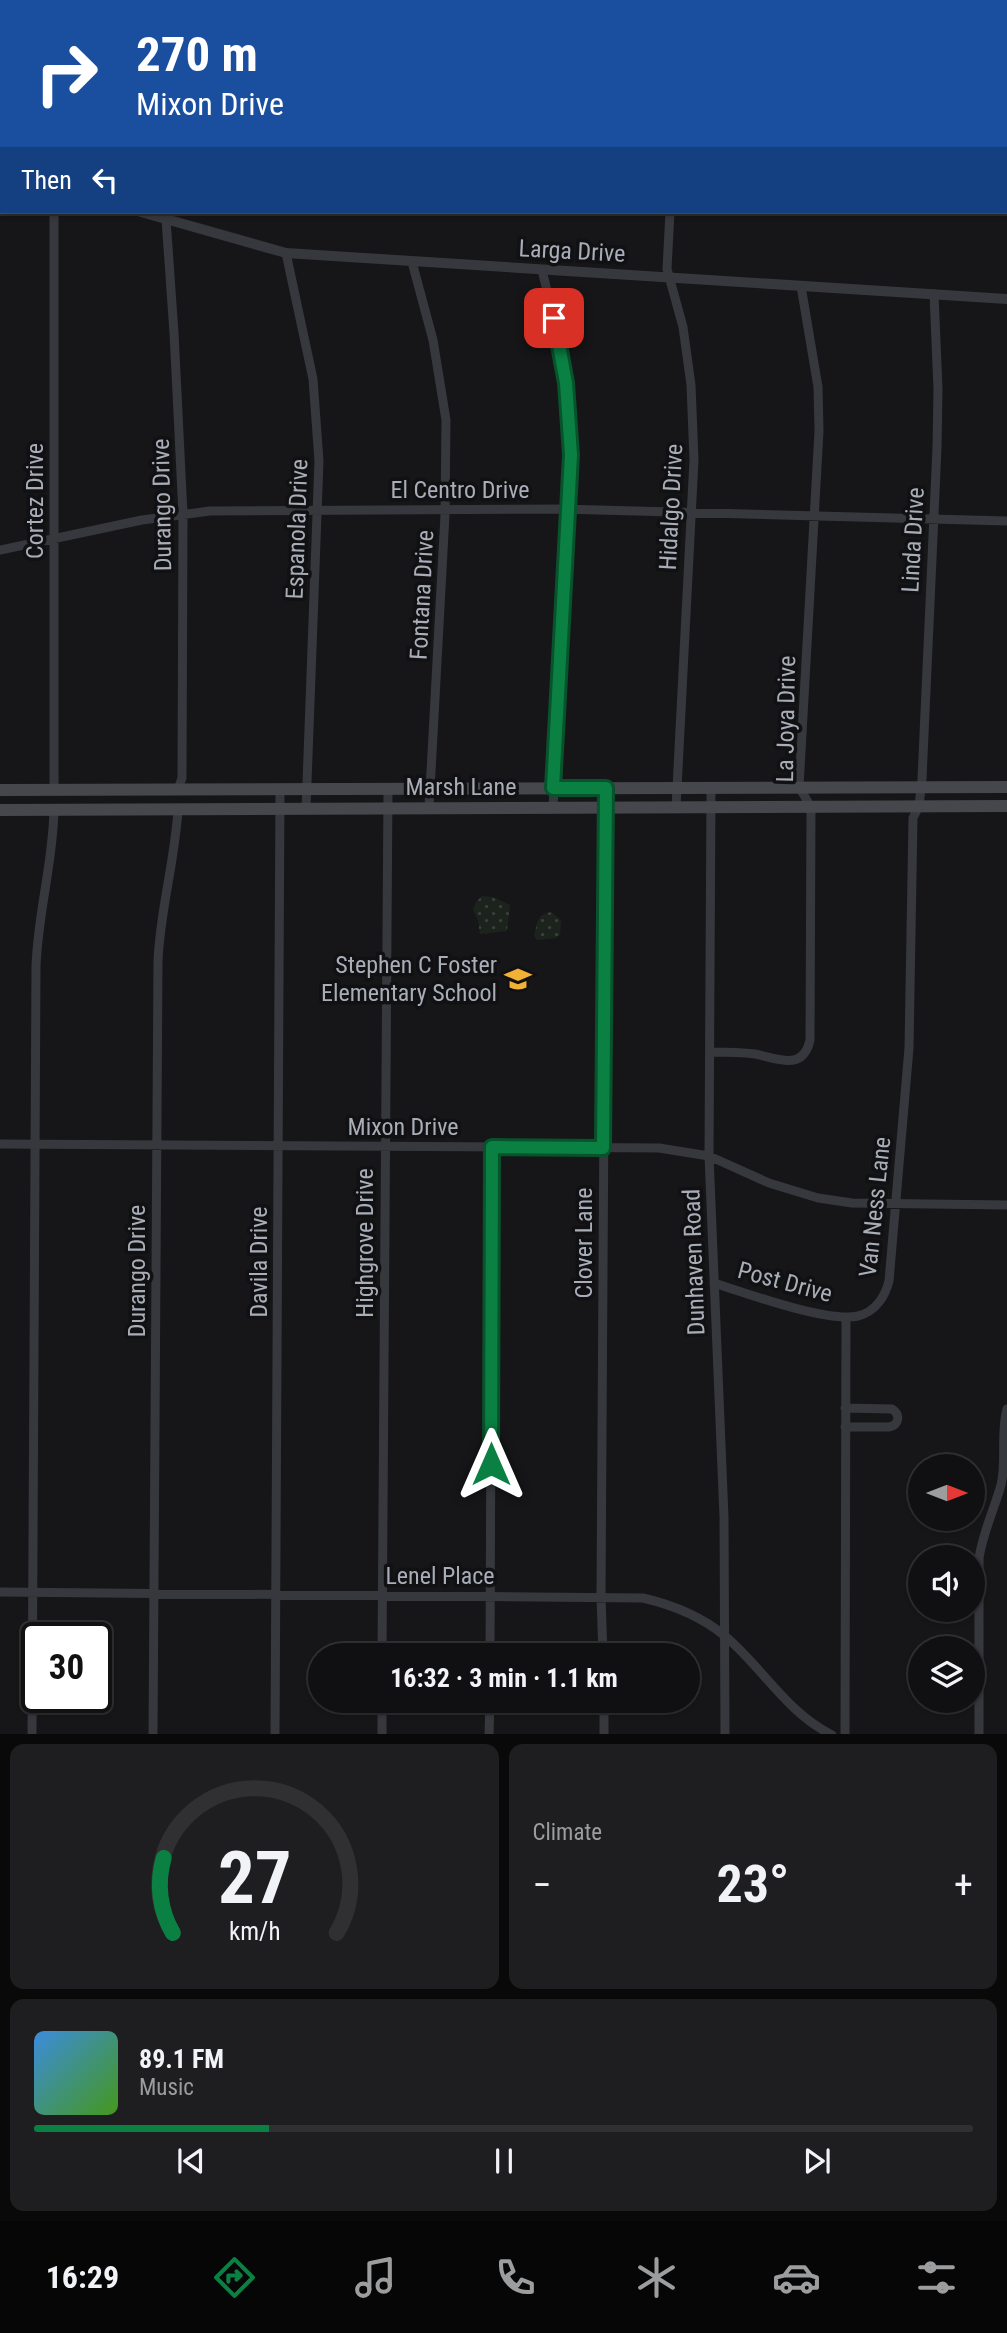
<!DOCTYPE html>
<meta charset="utf-8">
<style>
:root{--surface:#101012;--page:#1e1e20;--text:#f1f3f6;--muted:#9c9d9f;--line:#303032;--accent:#0b8043}
body{margin:0;font-family:"Roboto Condensed",sans-serif;background:var(--page);color:var(--text);height:100vh;display:flex;flex-direction:column;font-size:26px;white-space:nowrap}
*{box-sizing:border-box;margin:0}
p{font-size:23px;color:var(--muted)}
.icon{flex:none;width:38px;height:38px;fill:none;stroke:currentColor;stroke-width:2;stroke-linecap:round;stroke-linejoin:round}
.map{position:relative;height:1734px;overflow:hidden}
.panel{display:flex;flex-direction:column;gap:10px;padding:10px;background:#09090a;flex:1}
.panel>*{flex:none}
.hud{position:absolute;left:0px;top:0px;width:1008px;height:214px;box-shadow:0 2px 5px #0004,0 0 0 2px var(--line);background:#1a4fa0;color:#fff;overflow:hidden}
.needle{width:46px;rotate:90deg}
.buttons{position:absolute;left:908px;top:1454px;display:grid;gap:14px}
.buttons a{display:grid;place-items:center;width:77px;height:77px;border-radius:50%;background:var(--surface);box-shadow:0 2px 5px #0004,0 0 0 2px var(--line);font-size:35px}
.speed{position:absolute;left:21px;top:1622px;display:flex;gap:14px;font-size:35px;font-weight:700;text-align:center}
.speed>*{display:grid;place-content:center;width:91px;height:91px;border-radius:50%;background:var(--surface);box-shadow:0 2px 5px #0004,0 0 0 2px var(--line);line-height:1}
.speed .limit{border:4px solid #111;border-radius:10px;background:#fff;color:#111}
.pin{position:absolute;display:grid;place-items:center;width:60px;height:60px;color:#fff;margin:-30px;border-radius:14px;box-shadow:0 4px 10px #0006}
.me{position:absolute;width:77px;margin:-38px;rotate:0deg;stroke-linejoin:round;filter:drop-shadow(0 0 5px #0008)}
.turn{display:flex;align-items:center;gap:24px;height:147px;padding:0 21px;font-size:32px}
.turn .icon{width:91px;height:91px;stroke-width:2.5}
.turn b{display:block;font-size:49px;line-height:60px}
.then{display:flex;align-items:center;height:66px;padding:0 21px;background:#0003;gap:14px;font-size:26px}
.big{font-size:52px;font-weight:700;line-height:1.1}
.panel .tile{flex:1;display:flex;flex-direction:column;justify-content:center;gap:10px;min-width:0;padding:0 24px;border-radius:14px;background:var(--page)}
.panel .dial{align-items:center;gap:0}
.dial svg{height:182px;overflow:visible;fill:none;stroke:var(--line);stroke-width:7;stroke-linecap:round;text-anchor:middle}
.dial text{fill:var(--text);stroke:none}
.song{display:flex;align-items:center;gap:21px}
.cover{width:84px;height:84px;border-radius:10px;background:linear-gradient(135deg,hsl(210 70% 55%),hsl(100 70% 35%))}
.played{height:7px;border-radius:4px;background:linear-gradient(90deg,var(--accent) 25%,var(--line) 25%)}
.keys{display:flex;justify-content:space-around;direction:ltr}
.heat{display:flex;justify-content:space-between;align-items:center;font-size:38px;direction:ltr}
.panel .tiles{flex:1;display:grid;gap:10px;grid-template-columns:1fr 1fr}
.tile:last-child{grid-column:span 2}
.trip{position:absolute;left:308px;top:1643px;width:392px;height:70px;border-radius:35px;background:var(--surface);box-shadow:0 2px 5px #0004,0 0 0 2px var(--line);font-weight:700;line-height:70px;text-align:center}
.tabs{display:flex;height:112px;justify-content:space-around;align-items:center;background:#060607;color:var(--muted)}
.tabs .icon{width:49px;height:49px}
.tabs .selected{color:var(--accent)}
.tabs b{font-size:32px;color:var(--text)}
.map>svg:first-child{display:block}
.cemetery{fill:url(#cemetery-stones)}
.park{fill:url(#park-dots)}
.lines{fill:none;stroke-linecap:round;stroke-linejoin:round}
.minor{stroke:#37383d;stroke-width:9}
.tertiary{stroke:#37383d;stroke-width:10}
.secondary{stroke:#45474d;stroke-width:12}
.route-casing{stroke:#07532c;stroke-width:18}
.route{stroke:#0b8043;stroke-width:12}
.labels{text-anchor:middle;stroke-width:7;stroke-linejoin:round;paint-order:stroke}
.street-label{font-size:24px;fill:#a8adb8;stroke:#111113}
.poi-label{font-size:24px;fill:#a8adb8;stroke:#111113;text-anchor:end}
</style>
<div class="map">
<svg width="1007" height="1735" viewBox="0 0 1007 1735">
<defs>
<pattern id="cemetery-stones" width="16" height="16" patternUnits="userSpaceOnUse" patternTransform="scale(1.75)"><rect width="16" height="16" fill="#1c231d"/><path d="M2 7V4a2 2 0 0 1 4 0v3zM10 15v-3a2 2 0 0 1 4 0v3z" fill="#3a403c"/></pattern>
<pattern id="park-dots" width="8" height="8" patternUnits="userSpaceOnUse" patternTransform="scale(1.75)"><rect width="8" height="8" fill="#1c231d"/><path d="M2 2h.1M6 6h.1" fill="none" stroke="#3a403c" stroke-width="1.8" stroke-linecap="round"/></pattern>
</defs>
<rect width="100%" height="100%" fill="#161618"/>
<path class="cemetery" d="M8,0H495V2H6Z"/>
<path class="park" d="M482,896L493,897L510,905L507,931L480,934L478,920L473,910L476,902Z
M551,912L561,920L560,935L556,938L537,940L534,936C538,924 536,914 551,912Z"/>
<g class="lines">
<path class="minor" d="M623,2V0
M840,2L841,0
M957,2V0
M1006,178H1007
M54,212V790
M670,212L667,269L683,327L691,385L694,460L676,807
M166,219L174,333L183,514L182,778L178,789
M286,253L313,379L319,461L306,809
M412,262L433,340L446,420L445,515L429,808
M542,270L559,340L566,383L571,455L553,808
M0,550L142,520L210,511L562,509L1007,521
M711,788L709,1156L724,1517L725,1735
M710,1052C725,1052 739,1052 755,1054C777,1058 803,1072 810,1040L811,807L799,787L819,431L818,387L801,286
M0,1144L659,1148L709,1156L769,1183L818,1198L852,1203L1007,1205
M714,1283C746,1293 827,1323 858,1316C875,1312 885,1297 889,1281L909,1048L913,818L919,806L922,779L937,448L938,389L934,294
M845,1427H889C899,1425 901,1415 892,1409L845,1408
M0,1592L643,1598C673,1605 701,1616 725,1636C763,1668 786,1712 832,1735
M382,1656L388,789
M490,1656L492,1147
M603,1656L601,1596L606,788
M604,1701V1735
M32,1735L36,966C38,913 53,862 54,810
M153,1735L158,961C160,910 175,861 178,809
M275,1735L280,789
M382,1735V1701
M489,1735L490,1701
M845,1735L846,1317
M979,1735V1558C983,1532 994,1510 1001,1485C1007,1460 1000,1434 1007,1409"/>
<path class="tertiary" d="M0,175L2,176
M141,212L286,253L1007,299"/>
<path class="secondary" d="M0,790L1007,787
M0,810L1007,806"/>
</g>
<g class="lines">
<defs>
<path id="route" d="M491,1464L492,1147L603,1148L606,788H553L571,455L566,383L554,318"/>
</defs>
<use href="#route" class="route-casing"/>
<use href="#route" class="route"/>
</g>
<defs>
<symbol id="school-bare" viewBox="-9 -9 18 18"><path d="M0-5L7-2L0 1L-7-2ZM-4 1L0 2.5L4 1V4Q0 6-4 4Z" fill="#f2b134" stroke="#111113" stroke-width="2.5" paint-order="stroke"/></symbol>
</defs>
<g fill-rule="evenodd">
<use href="#school-bare" x="499" y="960" width="38" height="38"/>
</g>
<g class="labels">
<g class="street-label">
<text transform="translate(572 251) rotate(3)" y="8">Larga Drive</text>
<text x="460" y="498">El Centro Drive</text>
<text transform="translate(35 501) rotate(-90)" y="8">Cortez Drive</text>
<text transform="translate(162 505) rotate(-91)" y="8">Durango Drive</text>
<text transform="translate(671 507) rotate(-87)" y="8">Hidalgo Drive</text>
<text transform="translate(297 529) rotate(-88)" y="8">Espanola Drive</text>
<text transform="translate(913 540) rotate(-87)" y="8">Linda Drive</text>
<text transform="translate(422 595) rotate(-87)" y="8">Fontana Drive</text>
<text transform="translate(786 719) rotate(-89)" y="8">La Joya Drive</text>
<text x="461" y="795">Marsh Lane</text>
<text x="403" y="1135">Mixon Drive</text>
<text transform="translate(875 1207) rotate(-84)" y="8">Van Ness Lane</text>
<text transform="translate(365 1243) rotate(-90)" y="8">Highgrove Drive</text>
<text transform="translate(584 1243) rotate(-90)" y="8">Clover Lane</text>
<text transform="translate(259 1262) rotate(-90)" y="8">Davila Drive</text>
<text transform="translate(694 1262) rotate(-92)" y="8">Dunhaven Road</text>
<text transform="translate(137 1271) rotate(-90)" y="8">Durango Drive</text>
<text transform="translate(785 1282) rotate(15)" y="8">Post Drive</text>
<text x="440" y="1584">Lenel Place</text>
</g>
<g class="poi-label">
<text x="497" y="973">Stephen C Foster<tspan x="497" dy="28">Elementary School</tspan></text>
</g>
</g>
</svg>
<div class="buttons">
<a><svg class="needle" viewBox="-14 -14 28 28"><path d="M0-13l5 13h-10z" fill="#e53935"/><path d="M0 13l5-13h-10z" fill="#9c9d9f"/></svg></a>
<a><svg class="icon" aria-label="sound" viewBox="0 0 24 24"><path d="M4 9h4l5-4v14l-5-4H4zM17 9q2 3 0 6"/></svg></a>
<a><svg class="icon" aria-label="layers" viewBox="0 0 24 24"><path d="M12 4l9 5-9 5-9-5zM3 14l9 5 9-5"/></svg></a>
</div>
<div class="speed"><div class="limit">30</div></div>
<div class="pin" style="left:554px;top:318px;background:#d93025"><svg class="icon" aria-label="arrive" viewBox="0 0 24 24"><path d="M6 21V4h12l-3 4 3 4H6"/></svg></div>
<svg class="me" style="left:491px;top:1464px" viewBox="-20 -20 40 40"><path d="M0-17L14 15 0 8-14 15z" fill="#0b8043" stroke="#fff" stroke-width="4"/></svg>
<div class="trip">16:32 · 3 min · 1.1 km</div>
<div class="hud">
<div class="turn"><svg class="icon" aria-label="right" viewBox="0 0 24 24"><path d="M7 20v-9h11M14 6l5 5-5 5"/></svg><div><b>270 m</b>Mixon Drive</div></div>
<div class="then">Then<svg class="icon" aria-label="left" viewBox="0 0 24 24"><path d="M17 20v-9H6M10 6l-5 5 5 5"/></svg></div>
</div>
</div>
<section class="panel">
<div class="tiles">
<div class="tile dial"><svg viewBox="0 0 100 80">
<path d="M14 69A42 42 0 1 1 86 69"/>
<path d="M14 69A42 42 0 0 1 10 36" stroke="#0b8043"/>
<text x="50" y="56" font-size="32" font-weight="700">27</text>
<text x="50" y="72" font-size="11">km/h</text>
</svg></div>
<div class="tile"><p>Climate</p>
<div class="heat"><a>−</a><b class="big">23°</b><a>+</a></div>
</div>
<div class="tile">
<div class="song"><i class="cover"></i><div><b>89.1 FM</b><p>Music</p></div></div>
<div class="played"></div>
<div class="keys"><svg class="icon" aria-label="previous" viewBox="0 0 24 24"><path d="M18 5L8 12l10 7zM5 5v14"/></svg><svg class="icon" aria-label="pause" viewBox="0 0 24 24"><path d="M8 5v14M16 5v14"/></svg><svg class="icon" aria-label="next" viewBox="0 0 24 24"><path d="M6 5l10 7-10 7zM19 5v14"/></svg></div>
</div>
</div>
</section>
<nav class="tabs">
<b>16:29</b>
<svg class="icon selected" aria-label="directions" viewBox="0 0 24 24"><path d="M12 3l9 9-9 9-9-9zM9 14v-3h6M13 9l2 2-2 2"/></svg>
<svg class="icon" aria-label="music" viewBox="0 0 24 24"><path d="M9 18V5l10-2v13"/><circle cx="6" cy="18" r="3"/><circle cx="16" cy="16" r="3"/></svg>
<svg class="icon" aria-label="phone" viewBox="0 0 24 24"><path d="M5 4h4l2 5-3 2q2 4 5 5l2-3 5 2v4C11 20 4 13 5 4z"/></svg>
<svg class="icon" aria-label="climate" viewBox="0 0 24 24"><path d="M12 3v18M4 7l16 10M4 17L20 7"/></svg>
<svg class="icon" aria-label="car" viewBox="0 0 24 24"><path d="M5 17H2v-5l4-1 3-4h7l3 4 3 1v5h-3M9 17h6M6 11h13"/><circle cx="7" cy="17" r="2"/><circle cx="17" cy="17" r="2"/></svg>
<svg class="icon" aria-label="filters" viewBox="0 0 24 24"><path d="M4 7h16M4 17h16"/><circle cx="9" cy="7" r="2"/><circle cx="15" cy="17" r="2"/></svg>
</nav>
